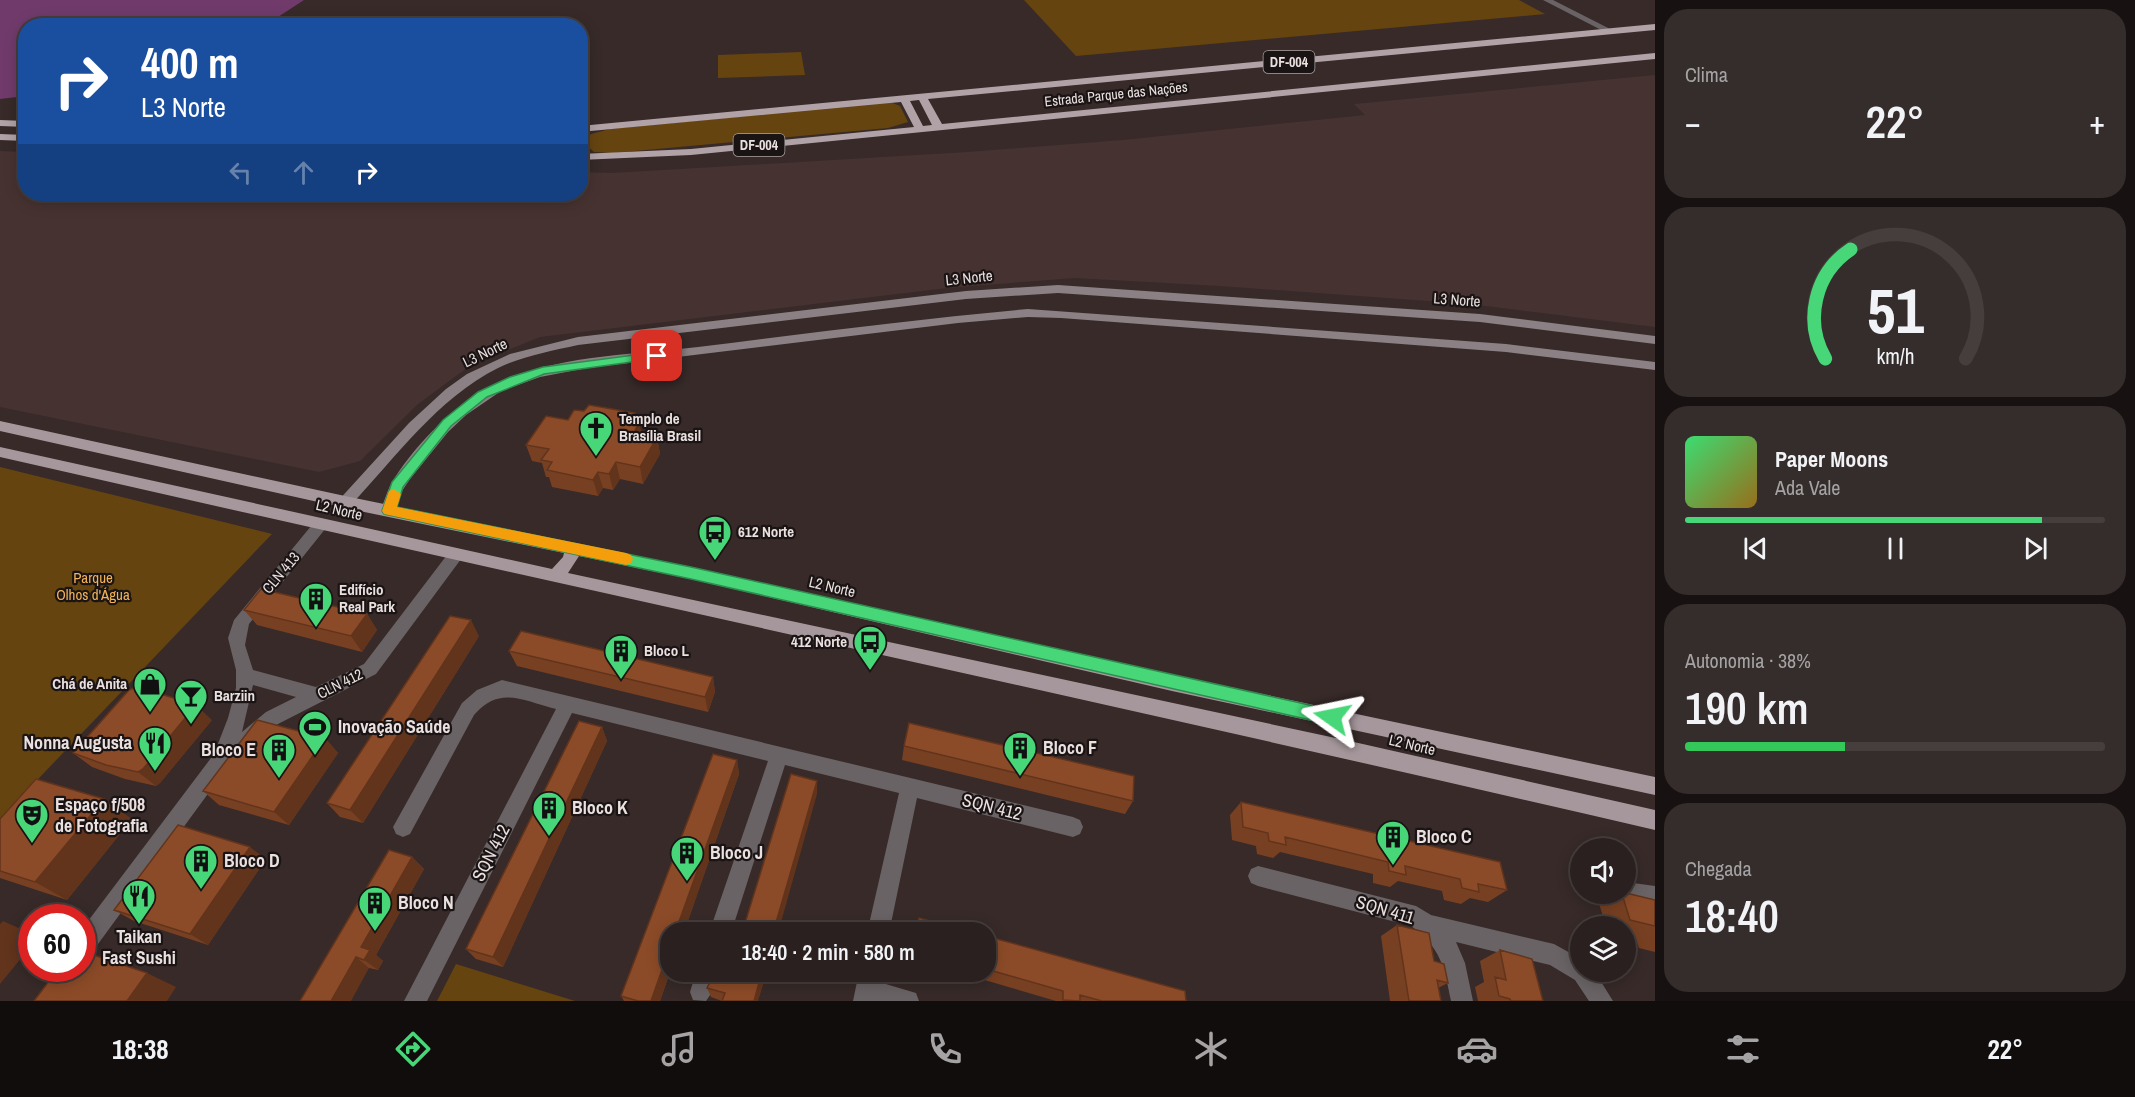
<!DOCTYPE html>
<html lang="pt">
<meta charset="utf-8">
<style>
:root{--surface:#29201f;--page:#352d2c;--text:#f1f3f6;--muted:#a5a3a4;--line:#453e3d;--accent:#47d779}
body{margin:0;font-family:"Archivo Narrow",sans-serif;background:var(--page);color:var(--text);height:100vh;display:flex;flex-direction:column;font-size:22px;white-space:nowrap}
*{box-sizing:border-box;margin:0}
p{font-size:20px;color:var(--muted)}
.icon{flex:none;width:33px;height:33px;fill:none;stroke:currentColor;stroke-width:2;stroke-linecap:round;stroke-linejoin:round}
.map{position:relative;flex:1;overflow:hidden}
.drawer{display:flex;flex-direction:column;gap:9px;padding:9px;background:#171211;width:480px}
.drawer>*{flex:none}
.banner{position:absolute;left:18px;top:18px;width:570px;height:183px;border-radius:24px;box-shadow:0 3px 15px #0003,0 0 0 2px var(--line);background:#1a4fa0;color:#fff;overflow:hidden}
.buttons{position:absolute;left:1570px;top:838px;display:grid;gap:12px}
.buttons a{display:grid;place-items:center;width:66px;height:66px;border-radius:50%;background:var(--surface);box-shadow:0 3px 15px #0003,0 0 0 2px var(--line);font-size:30px}
.speed{position:absolute;left:18px;top:904px;display:flex;gap:12px;font-size:30px;font-weight:700;text-align:center}
.speed>*{display:grid;place-content:center;width:78px;height:78px;border-radius:50%;background:var(--surface);box-shadow:0 3px 15px #0003,0 0 0 2px var(--line);line-height:1}
.speed .limit{border:9px solid #d22;background:#fff;color:#111}
.pin{position:absolute;display:grid;place-items:center;width:51px;height:51px;color:#fff;margin:-26px;border-radius:12px;box-shadow:0 3px 9px #0006}
.me{position:absolute;width:66px;margin:-33px;rotate:282deg;stroke-linejoin:round;filter:drop-shadow(0 0 4px #0008)}
.turn{display:flex;align-items:center;gap:21px;height:126px;padding:0 24px;font-size:27px}
.turn .icon{width:78px;height:78px;stroke-width:2.5}
.turn b{display:block;font-size:42px;line-height:51px}
.lanes{display:flex;align-items:center;height:57px;padding:0 24px;background:#0003;justify-content:center;gap:30px;direction:ltr}
.lanes .off{opacity:.35}
.big{font-size:45px;font-weight:600;line-height:1.1}
.drawer .widget{flex:1;display:flex;flex-direction:column;justify-content:center;gap:9px;min-width:0;padding:0 21px;border-radius:24px;background:var(--page)}
.drawer .dial{align-items:center;gap:0}
.dial svg{height:156px;overflow:visible;fill:none;stroke:var(--line);stroke-width:7;stroke-linecap:round;text-anchor:middle}
.dial text{fill:var(--text);stroke:none}
.song{display:flex;align-items:center;gap:18px}
.cover{width:72px;height:72px;border-radius:9px;background:linear-gradient(135deg,hsl(140 70% 55%),hsl(40 70% 35%))}
.played{height:6px;border-radius:3px;background:linear-gradient(90deg,var(--accent) 85%,var(--line) 85%)}
.keys{display:flex;justify-content:space-around;direction:ltr}
.heat{display:flex;justify-content:space-between;align-items:center;font-size:33px;direction:ltr}
.charge{height:9px;border-radius:4px;background:linear-gradient(90deg,#34c759 38%,var(--line) 0)}
.trip{position:absolute;left:660px;top:922px;width:336px;height:60px;border-radius:24px;background:var(--surface);box-shadow:0 3px 15px #0003,0 0 0 2px var(--line);font-weight:600;line-height:60px;text-align:center}
.menu{display:flex;height:96px;justify-content:space-around;align-items:center;background:#100d0c;color:var(--muted)}
.menu .icon{width:42px;height:42px}
.menu .selected{color:var(--accent)}
.menu b{font-size:27px;color:var(--text)}
main{display:flex;flex:1;min-height:0}
.map>svg:first-child{display:block}
.built{fill:#463231}
.green{fill:#654410}
.water{fill:#703b6b}
.lines{fill:none;stroke-linecap:round;stroke-linejoin:round}
.minor{fill:#696365;fill-rule:evenodd}
.tertiary{fill:#696365;fill-rule:evenodd}
.secondary{fill:#8b8084;fill-rule:evenodd}
.primary{fill:#a5979b;fill-rule:evenodd}
.trunk{fill:#b0a2a6;fill-rule:evenodd}
.wall{fill:#784022}
.shaded-wall{fill:#62341c}
.building{fill:#8c4b28;stroke:#62341c;stroke-width:1.5}
.route{fill:#47d779;stroke:#2e8c4f;stroke-width:1.5}
.slow{fill:#f59e0b}
.labels{text-anchor:middle;stroke-width:4.5;stroke-linejoin:round;paint-order:stroke}
.shield{fill:#1a1414;stroke:#aba3a2;stroke-width:1.5}
.shield-label{font-size:14px;font-weight:bold;fill:#e9e0df}
.far-street-label{font-size:14px;fill:#e9e0df;stroke:#1a1414}
.street-label{font-size:15px;fill:#e9e0df;stroke:#1a1414}
.poi-label{font-size:15px;font-weight:bold;fill:#e9e0df;stroke:#1a1414;text-anchor:start}
.park-label{font-size:15px;fill:#f2b258;stroke:#1a1414}
.near-poi-label{font-size:18px;font-weight:bold;fill:#e9e0df;stroke:#1a1414;text-anchor:start}
.near-street-label{font-size:18px;fill:#e9e0df;stroke:#1a1414}
</style>
<main>
<div class="map">
<svg width="1655" height="1001" viewBox="0 0 1655 1001">
<rect width="100%" height="100%" fill="#372a29"/>
<path class="built" d="M1655,75V327L1470,304L1220,286L1075,278L947,288L540,337L471,365L418,404L360,461L319,472L0,407V151L25,152L26,194H580L581,172L612,173L967,152L1123,140L1365,115L1354,104Z"/>
<path class="green" d="M1024,0H1519L1545,14L1076,56Z
M801,52L805,75L718,78V55Z
M890,102L900,106L908,122L888,128L613,153L594,152L584,143L591,134L610,129Z
M0,467L272,534L0,819Z
M456,964L575,1001H437Z"/>
<path class="water" d="M0,0H304L278,17L253,25L26,26L25,96L0,99Z"/>
<g class="lines">
<path class="minor" d="M1543,0H1553L1616,32L1609,34Z
M502,680L1073,817L1080,820L1083,827L1080,834L1073,837L917,798L889,933H867L899,793L785,765L731,933H709L768,761L572,713L427,1001H404L556,709C523,701 500,685 474,715L410,834L403,837L396,834L393,827L462,703L477,690Z
M1258,866L1416,906L1431,915L1554,944L1581,959V972H1595L1613,1001H1589L1575,980L1550,965L1456,942L1465,963L1473,1001H1451C1444,966 1441,948 1411,926L1258,886L1251,883L1248,876L1251,869Z
M1626,882L1655,886V906L1619,899L1616,894H1626Z
M696,972H718L712,992L706,1001L693,1000L690,992Z
M859,972H881L879,982L916,993L919,1001H853Z"/>
<path class="tertiary" d="M321,518L326,520L329,524L326,528L249,624L245,645L253,670L316,687L364,664L450,551L456,549L462,551L464,555L376,674L278,724L229,765L90,955L82,958V929L214,754L228,718L236,688V670L228,638L234,620L316,520ZM253,685L296,697L266,712L242,732Z"/>
<path class="secondary" d="M1058,285L1480,314L1655,336V344L1480,322L1058,293L966,299L578,345C551,351 523,356 498,368C437,399 396,457 350,506H340L337,502L409,423L446,389L467,374L510,354L578,337L966,291Z
M1028,309L1506,344L1655,362V370L1506,352L1061,318L1028,317L958,323L587,368L540,377L501,391L466,415L448,432L410,479L402,491L393,515H383L380,511C384,503 386,494 390,486C410,450 456,402 493,385C555,355 631,355 698,347C808,333 918,319 1028,309Z"/>
<path class="primary" d="M0,421L345,496L691,567L1172,675L1655,777V795L1172,691L691,579L579,556L568,573L1345,740L1655,810V830C1104,702 551,583 0,457V447L552,569L563,557L564,553L345,508L0,431Z"/>
<path class="trunk" d="M1655,24V30L928,99L942,124L1655,53V59L691,155L580,160V154L691,149L914,127L901,102L580,132V126ZM919,100L932,125L923,126L910,101Z
M0,120L26,121V127L0,126Z
M0,134L26,135V141L0,140Z"/>
</g>
<path class="wall" d="M584,411L635,413L636,421L642,434L657,437L660,454L643,484L620,479L613,490L603,488L598,496L552,487L549,477H546L542,463L532,461L526,445L568,420Z
M244,610L367,614L377,630L362,652L257,625Z
M479,636L363,823L340,817L327,803Z
M509,651L713,677L715,692L708,712L517,666Z
M212,720L160,783L156,786L125,779L92,767L73,753Z
M602,727L607,741L503,967L476,959L466,949Z
M325,738L338,753L289,825L219,805L203,791Z
M904,746L1133,801L1125,814L902,760Z
M737,760L739,774L660,1001H624L621,996Z
M1241,802L1507,890L1488,902L1470,898L1461,904L1444,900L1442,891L1398,881L1390,887L1373,883V874L1280,852L1273,858L1257,854L1256,846L1232,840L1230,815Z
M0,819H132L67,900L0,878Z
M412,857L424,869L376,955L383,961L378,970L369,968L300,1001Z
M266,859L208,945L134,921L114,910Z
M1616,894H1626L1655,900V952L1639,948L1636,939L1626,936V927H1606L1599,903Z
M1397,925L1434,961L1448,983L1438,988L1441,1001H1390L1381,936Z
M986,936L1186,1001H1056L957,972H986Z
M1500,950L1543,1001H1478L1475,987L1484,982L1480,961Z
M936,972H955L952,981L935,976Z
M728,982L722,1001L711,997L707,988Z"/>
<path class="shaded-wall" d="M635,413L637,426L639,422L643,439L637,449L630,420Z
M657,437L660,454L643,484L640,467Z
M616,462L620,479L613,490L609,474Z
M598,472L603,488L598,496L593,480Z
M367,614L377,630L362,652L351,636Z
M471,620L479,636L363,823L350,810Z
M713,677L715,692L708,712L705,697Z
M196,705L212,720L160,783L156,786L138,772Z
M602,727L607,741L503,967L493,957Z
M325,738L338,753L289,825L274,812Z
M737,760L739,774L684,933H675Z
M817,781V794L778,933H773Z
M104,799L132,819L67,900L35,882Z
M250,847L266,859L208,945L190,934Z
M412,857L424,869L376,955L383,961L378,970L364,960L361,947Z
M3,921L32,934V945L0,984V924Z
M670,947V971L660,1001H651Z
M356,957L369,968L351,1001H331Z
M762,972H767L758,1001H754Z
M147,973L176,987L167,1001H127Z"/>
<path class="building" d="M589,405L635,413L630,420L639,422L634,433L657,437L640,467L616,462L609,474L598,472L593,480L547,470L552,462L541,460L549,449L526,445L546,416L568,420L574,410L584,411Z
M261,589L367,614L351,636L244,610Z
M450,616L471,620L350,810L327,803Z
M521,631L713,677L705,697L509,651Z
M134,688L151,691L196,705L143,769L138,772L106,765L73,753L129,690Z
M257,720L325,738L274,812L203,791Z
M579,721L602,727L493,957L466,949Z
M909,723L1134,776L1133,801L904,746Z
M713,754L737,760L675,933H670V947L651,1001H638L621,996Z
M791,774L817,781L773,933H742Z
M36,779L104,799L35,882L0,871V819Z
M1241,802L1500,862L1507,890L1478,884L1479,892L1462,888L1460,879L1405,866L1406,875L1389,871L1388,862L1285,837L1286,845L1269,841L1268,833L1243,827Z
M178,825L250,847L190,934L114,910Z
M389,850L412,857L361,947L370,950L364,960L356,957L331,1001H300Z
M1626,893L1655,900V926L1630,920L1622,894H1626Z
M919,918L974,933H916Z
M1397,925L1429,933L1434,961L1444,964L1448,983L1437,980L1441,1001H1409Z
M986,936L1185,991L1186,1001H1102L1080,995V1001L1063,1000V991L986,969Z
M1500,950L1532,959L1543,1001H1511L1510,999L1499,996L1495,977L1506,980Z
M82,951L147,973L127,1001H34L58,969H82Z
M731,972H762L754,1001H722L725,993L707,988L712,978L728,982Z"/>
<path class="route" d="M657,352L663,356L661,358L544,374L487,397L451,426L403,487L397,507L691,567L1332,710L1338,712L1340,717L1338,723L1332,725L691,579L384,514L382,511L392,482L443,420L478,392L510,377L543,367Z"/>
<path class="slow" d="M394,489L401,494L397,507L626,553L631,555L633,559L631,563L626,565L384,514L382,511L389,491Z"/>
<defs>
<symbol id="church-pin" viewBox="-11 -11 22 30"><path d="M0 17L-7.5 6A9.5 9.5 0 1 1 7.5 6Z" fill="#47d779" stroke="#1a1414"/><path d="M-1.2-6h2.4v3.5h3.3v2.4h-3.3V6h-2.4V-.1h-3.3v-2.4h3.3Z" fill="#111"/></symbol>
<symbol id="bus-pin" viewBox="-11 -11 22 30"><path d="M0 17L-7.5 6A9.5 9.5 0 1 1 7.5 6Z" fill="#47d779" stroke="#1a1414"/><path d="M-5-6H5V4H4V6H2V4H-2V6H-4V4H-5ZM-3.5-4V0h7V-4ZM-3.5 1.2v1.5H-2V1.2ZM2 1.2v1.5H3.5V1.2Z" fill="#111"/></symbol>
<symbol id="building-pin" viewBox="-11 -11 22 30"><path d="M0 17L-7.5 6A9.5 9.5 0 1 1 7.5 6Z" fill="#47d779" stroke="#1a1414"/><path d="M-4-6H4V6H1V3H-1V6H-4ZM-2.5-4.3h1.7v1.8h-1.7ZM.8-4.3h1.7v1.8H.8ZM-2.5-1h1.7V.8h-1.7ZM.8-1h1.7V.8H.8Z" fill="#111"/></symbol>
<symbol id="shop-pin" viewBox="-11 -11 22 30"><path d="M0 17L-7.5 6A9.5 9.5 0 1 1 7.5 6Z" fill="#47d779" stroke="#1a1414"/><path d="M-5-2.5h2.3a2.7 3.5 0 0 1 5.4 0H5L5.5 6h-11ZM-1.5-2.5h3a1.5 2.3 0 0 0-3 0Z" fill="#111"/></symbol>
<symbol id="bar-pin" viewBox="-11 -11 22 30"><path d="M0 17L-7.5 6A9.5 9.5 0 1 1 7.5 6Z" fill="#47d779" stroke="#1a1414"/><path d="M-6-5H6L.8 .8V4.5H3.5V6h-7V4.5H-.8V.8Z" fill="#111"/></symbol>
<symbol id="stadium-pin" viewBox="-11 -11 22 30"><path d="M0 17L-7.5 6A9.5 9.5 0 1 1 7.5 6Z" fill="#47d779" stroke="#1a1414"/><path d="M0-5a6.5 5 0 1 0 0 10a6.5 5 0 1 0 0-10ZM-3.5-1.8h7v3.6h-7Z" fill="#111"/></symbol>
<symbol id="restaurant-pin" viewBox="-11 -11 22 30"><path d="M0 17L-7.5 6A9.5 9.5 0 1 1 7.5 6Z" fill="#47d779" stroke="#1a1414"/><path d="M-5-6h1v4h1v-4h1v4h1v-4h1v5L-1.5 .5V6h-2V.5L-5-1ZM5-6V6H3V1.5H1.5Q1.5-4 5-6Z" fill="#111"/></symbol>
<symbol id="theatre-pin" viewBox="-11 -11 22 30"><path d="M0 17L-7.5 6A9.5 9.5 0 1 1 7.5 6Z" fill="#47d779" stroke="#1a1414"/><path d="M-5-5.5Q0-4 5-5.5V0Q5 5 0 6Q-5 5-5 0ZM-3.3-2.5H-1v1.5H-3.3ZM1-2.5H3.3v1.5H1ZM-2.8 1Q0 5.5 2.8 1Z" fill="#111"/></symbol>
</defs>
<g fill-rule="evenodd">
<use href="#church-pin" x="577" y="409" width="38" height="52"/>
<use href="#bus-pin" x="696" y="513" width="38" height="52"/>
<use href="#building-pin" x="297" y="580" width="38" height="52"/>
<use href="#bus-pin" x="851" y="623" width="38" height="52"/>
<use href="#building-pin" x="602" y="632" width="38" height="52"/>
<use href="#shop-pin" x="131" y="665" width="38" height="52"/>
<use href="#bar-pin" x="172" y="677" width="38" height="52"/>
<use href="#stadium-pin" x="296" y="708" width="38" height="52"/>
<use href="#restaurant-pin" x="136" y="724" width="38" height="52"/>
<use href="#building-pin" x="1001" y="729" width="38" height="52"/>
<use href="#building-pin" x="260" y="731" width="38" height="52"/>
<use href="#building-pin" x="530" y="789" width="38" height="52"/>
<use href="#theatre-pin" x="13" y="796" width="38" height="52"/>
<use href="#building-pin" x="1374" y="818" width="38" height="52"/>
<use href="#building-pin" x="668" y="834" width="38" height="52"/>
<use href="#building-pin" x="182" y="842" width="38" height="52"/>
<use href="#restaurant-pin" x="120" y="877" width="38" height="52"/>
<use href="#building-pin" x="356" y="884" width="38" height="52"/>
</g>
<g class="labels">
<g class="shield">
<rect x="1263.5" y="51" width="51" height="22" rx="4.5"/>
<rect x="733.5" y="134" width="51" height="22" rx="4.5"/>
</g>
<g class="shield-label">
<text x="1289" y="67">DF-004</text>
<text x="759" y="150">DF-004</text>
</g>
<g class="far-street-label">
<text transform="translate(1116 94) rotate(-6)" y="5">Estrada Parque das Nações</text>
</g>
<g class="street-label">
<text transform="translate(969 278) rotate(-6)" y="5">L3 Norte</text>
<text transform="translate(1457 300) rotate(4)" y="5">L3 Norte</text>
<text transform="translate(485 353) rotate(-26)" y="5">L3 Norte</text>
<text transform="translate(339 510) rotate(13)" y="5">L2 Norte</text>
<text transform="translate(281 573) rotate(-50)" y="5">CLN 413</text>
<text transform="translate(832 587) rotate(13)" y="5">L2 Norte</text>
<text transform="translate(340 684) rotate(-26)" y="5">CLN 412</text>
<text transform="translate(1412 745) rotate(13)" y="5">L2 Norte</text>
</g>
<g class="poi-label">
<text x="619" y="424">Templo de<tspan x="619" dy="17">Brasília Brasil</tspan></text>
<text x="738" y="537">612 Norte</text>
<text x="339" y="595">Edifício<tspan x="339" dy="17">Real Park</tspan></text>
<text x="847" y="647" text-anchor="end">412 Norte</text>
<text x="644" y="656">Bloco L</text>
<text x="127" y="689" text-anchor="end">Chá de Anita</text>
<text x="214" y="701">Barziin</text>
</g>
<g class="park-label">
<text x="93" y="583">Parque<tspan x="93" dy="17">Olhos d'Água</tspan></text>
</g>
<g class="near-poi-label">
<text x="338" y="733">Inovação Saúde</text>
<text x="132" y="749" text-anchor="end">Nonna Augusta</text>
<text x="1043" y="754">Bloco F</text>
<text x="256" y="756" text-anchor="end">Bloco E</text>
<text x="55" y="811">Espaço f/508<tspan x="55" dy="21">de Fotografia</tspan></text>
<text x="572" y="814">Bloco K</text>
<text x="1416" y="843">Bloco C</text>
<text x="710" y="859">Bloco J</text>
<text x="224" y="867">Bloco D</text>
<text x="398" y="909">Bloco N</text>
<text x="139" y="943" text-anchor="middle">Taikan<tspan x="139" dy="21">Fast Sushi</tspan></text>
</g>
<g class="near-street-label">
<text transform="translate(992 807) rotate(14)" y="6">SQN 412</text>
<text transform="translate(491 853) rotate(-63)" y="6">SQN 412</text>
<text transform="translate(1385 910) rotate(17)" y="6">SQN 411</text>
</g>
</g>
</svg>
<div class="buttons">
<a><svg class="icon" aria-label="sound" viewBox="0 0 24 24"><path d="M4 9h4l5-4v14l-5-4H4zM17 9q2 3 0 6"/></svg></a>
<a><svg class="icon" aria-label="layers" viewBox="0 0 24 24"><path d="M12 4l9 5-9 5-9-5zM3 14l9 5 9-5"/></svg></a>
</div>
<div class="speed"><div class="limit">60</div></div>
<div class="pin" style="left:657px;top:356px;background:#d93025"><svg class="icon" aria-label="arrive" viewBox="0 0 24 24"><path d="M6 21V4h12l-3 4 3 4H6"/></svg></div>
<svg class="me" style="left:1332px;top:717px" viewBox="-20 -20 40 40"><path d="M0-17L14 15 0 8-14 15z" fill="#47d779" stroke="#fff" stroke-width="4"/></svg>
<div class="trip">18:40 · 2 min · 580 m</div>
<div class="banner">
<div class="turn"><svg class="icon" aria-label="right" viewBox="0 0 24 24"><path d="M7 20v-9h11M14 6l5 5-5 5"/></svg><div><b>400 m</b>L3 Norte</div></div>
<div class="lanes"><svg class="icon off" aria-label="left" viewBox="0 0 24 24"><path d="M17 20v-9H6M10 6l-5 5 5 5"/></svg><svg class="icon off" aria-label="ahead" viewBox="0 0 24 24"><path d="M12 20V5M6 11l6-6 6 6"/></svg><svg class="icon" aria-label="right" viewBox="0 0 24 24"><path d="M7 20v-9h11M14 6l5 5-5 5"/></svg></div>
</div>
</div>
<section class="drawer">
<div class="widget"><p>Clima</p>
<div class="heat"><a>−</a><b class="big">22°</b><a>+</a></div>
</div>
<div class="widget dial"><svg viewBox="0 0 100 80">
<path d="M14 69A42 42 0 1 1 86 69"/>
<path d="M14 69A42 42 0 0 1 27 13" stroke="#47d779"/>
<text x="50" y="56" font-size="32" font-weight="700">51</text>
<text x="50" y="72" font-size="11">km/h</text>
</svg></div>
<div class="widget">
<div class="song"><i class="cover"></i><div><b>Paper Moons</b><p>Ada Vale</p></div></div>
<div class="played"></div>
<div class="keys"><svg class="icon" aria-label="previous" viewBox="0 0 24 24"><path d="M18 5L8 12l10 7zM5 5v14"/></svg><svg class="icon" aria-label="pause" viewBox="0 0 24 24"><path d="M8 5v14M16 5v14"/></svg><svg class="icon" aria-label="next" viewBox="0 0 24 24"><path d="M6 5l10 7-10 7zM19 5v14"/></svg></div>
</div>
<div class="widget"><p>Autonomia · 38%</p><b class="big">190 km</b><div class="charge"></div></div>
<div class="widget"><p>Chegada</p><b class="big">18:40</b></div>
</section>
</main>
<nav class="menu">
<b>18:38</b>
<svg class="icon selected" aria-label="directions" viewBox="0 0 24 24"><path d="M12 3l9 9-9 9-9-9zM9 14v-3h6M13 9l2 2-2 2"/></svg>
<svg class="icon" aria-label="music" viewBox="0 0 24 24"><path d="M9 18V5l10-2v13"/><circle cx="6" cy="18" r="3"/><circle cx="16" cy="16" r="3"/></svg>
<svg class="icon" aria-label="phone" viewBox="0 0 24 24"><path d="M5 4h4l2 5-3 2q2 4 5 5l2-3 5 2v4C11 20 4 13 5 4z"/></svg>
<svg class="icon" aria-label="climate" viewBox="0 0 24 24"><path d="M12 3v18M4 7l16 10M4 17L20 7"/></svg>
<svg class="icon" aria-label="car" viewBox="0 0 24 24"><path d="M5 17H2v-5l4-1 3-4h7l3 4 3 1v5h-3M9 17h6M6 11h13"/><circle cx="7" cy="17" r="2"/><circle cx="17" cy="17" r="2"/></svg>
<svg class="icon" aria-label="filters" viewBox="0 0 24 24"><path d="M4 7h16M4 17h16"/><circle cx="9" cy="7" r="2"/><circle cx="15" cy="17" r="2"/></svg>
<b>22°</b>
</nav>
